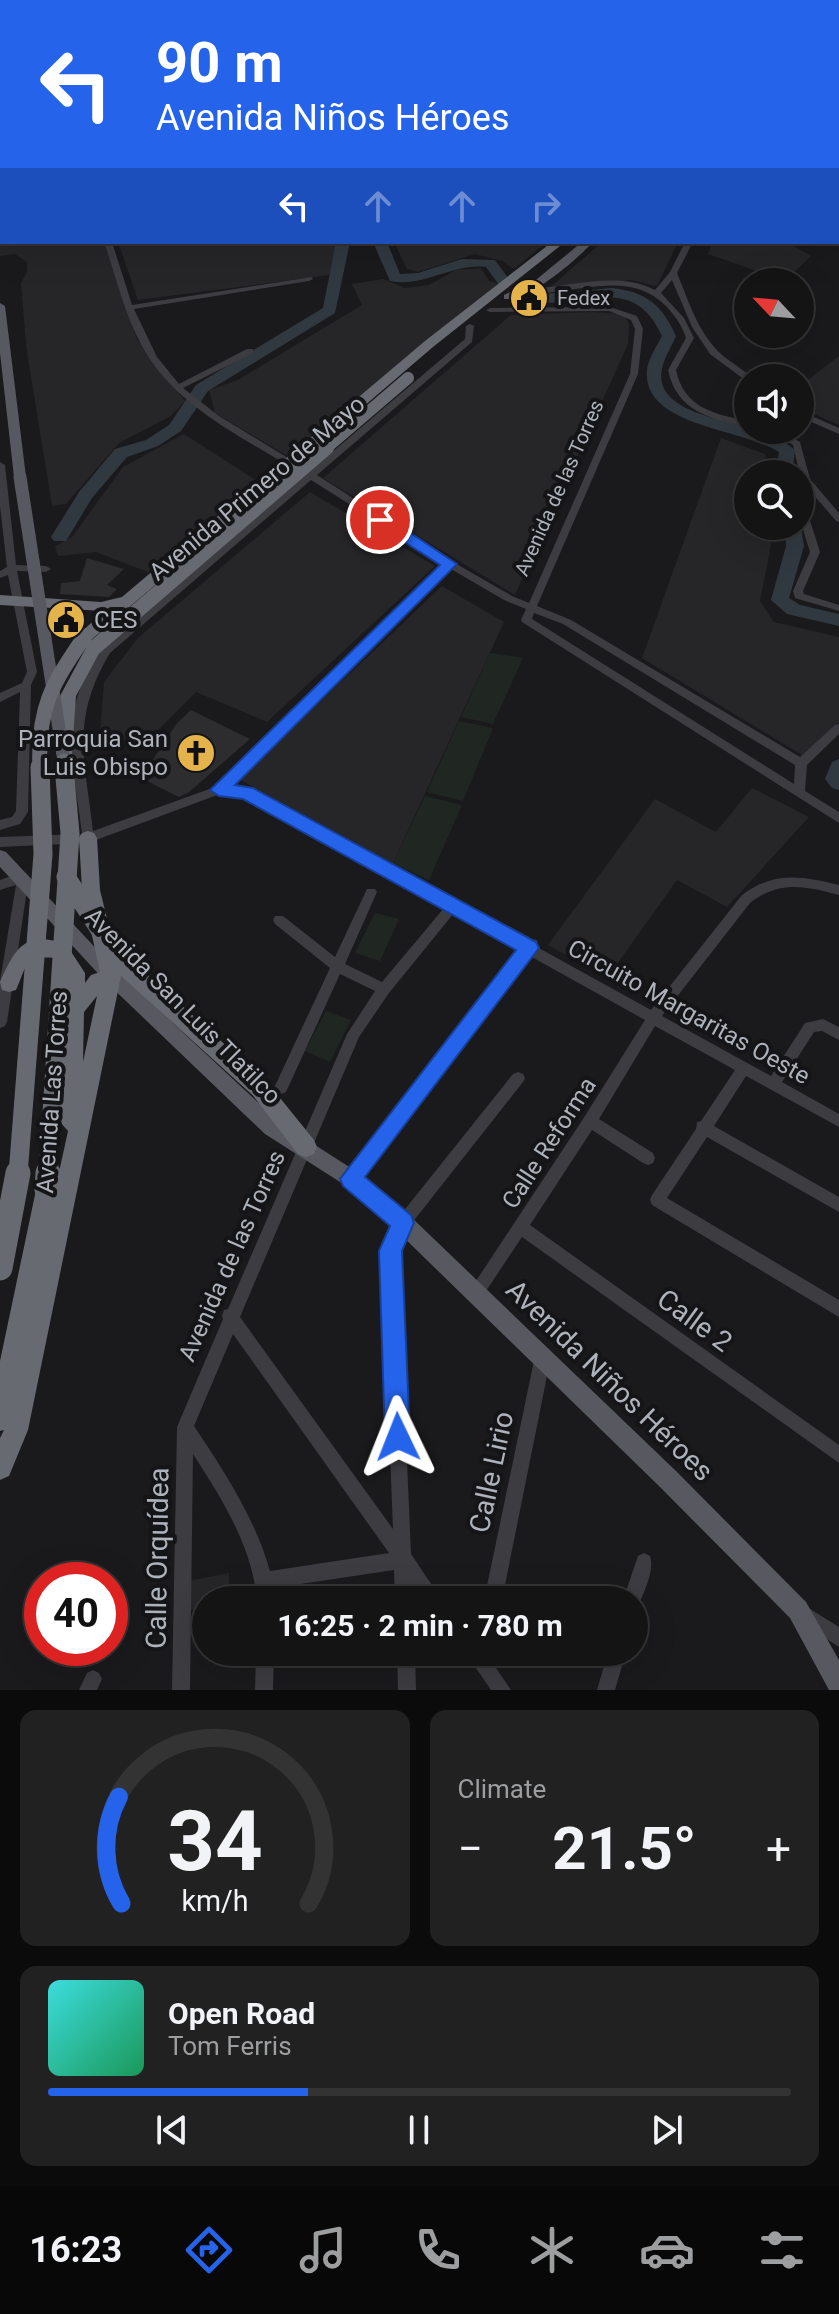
<!DOCTYPE html>
<meta charset="utf-8">
<style>
:root{--surface:#141415;--page:#212122;--text:#f1f3f6;--muted:#9d9ea0;--line:#333334;--accent:#2563eb}
body{margin:0;font-family:Roboto,sans-serif;background:var(--page);color:var(--text);height:100vh;display:flex;flex-direction:column;font-size:30px;white-space:nowrap}
*{box-sizing:border-box;margin:0}
p{font-size:26px;color:var(--muted)}
.icon{flex:none;width:44px;height:44px;fill:none;stroke:currentColor;stroke-width:2;stroke-linecap:round;stroke-linejoin:round}
.map{position:relative;height:1690px;overflow:hidden}
.side{display:flex;flex-direction:column;gap:20px;padding:20px;background:#0b0b0c;flex:1}
.side>*{flex:none}
.banner{position:absolute;left:0px;top:0px;width:840px;height:244px;box-shadow:0 8px 32px #0002,0 0 0 2px var(--line);background:#2563eb;color:#fff;overflow:hidden}
.needle{width:52px;rotate:296deg}
.buttons{position:absolute;left:734px;top:268px;display:grid;gap:16px}
.buttons a{display:grid;place-items:center;width:80px;height:80px;border-radius:50%;background:var(--surface);box-shadow:0 8px 32px #0002,0 0 0 2px var(--line);font-size:40px}
.speed{position:absolute;left:24px;top:1562px;display:flex;gap:16px;font-size:40px;font-weight:700;text-align:center}
.speed>*{display:grid;place-content:center;width:104px;height:104px;border-radius:50%;background:var(--surface);box-shadow:0 8px 32px #0002,0 0 0 2px var(--line);line-height:1}
.speed .limit{border:12px solid #d22;background:#fff;color:#111}
.pin{position:absolute;display:grid;place-items:center;width:68px;height:68px;color:#fff;margin:-34px;border:4px solid #fff;border-radius:50%;box-shadow:0 2px 8px #0007}
.me{position:absolute;width:88px;margin:-44px;rotate:358deg;stroke-linejoin:round;filter:drop-shadow(0 0 6px #0008)}
.turn{display:flex;align-items:center;gap:28px;height:168px;padding:0 24px;font-size:36px}
.turn .icon{width:104px;height:104px;stroke-width:2.5}
.turn b{display:block;font-size:56px;line-height:68px}
.lanes{display:flex;align-items:center;height:76px;padding:0 24px;background:#0003;justify-content:center;gap:40px;direction:ltr}
.lanes .off{opacity:.35}
.big{font-size:60px;font-weight:700;line-height:1.1}
.side .tile{flex:1;display:flex;flex-direction:column;justify-content:center;gap:12px;min-width:0;padding:0 28px;border-radius:16px;background:var(--page)}
.side .dial{align-items:center;gap:0}
.dial svg{height:208px;overflow:visible;fill:none;stroke:var(--line);stroke-width:7;stroke-linecap:round;text-anchor:middle}
.dial text{fill:var(--text);stroke:none}
.song{display:flex;align-items:center;gap:24px}
.cover{width:96px;height:96px;border-radius:12px;background:linear-gradient(135deg,hsl(180 70% 55%),hsl(150 70% 35%))}
.played{height:8px;border-radius:4px;background:linear-gradient(90deg,var(--accent) 35%,var(--line) 35%)}
.keys{display:flex;justify-content:space-around;direction:ltr}
.heat{display:flex;justify-content:space-between;align-items:center;font-size:44px;direction:ltr}
.side .tiles{flex:1;display:grid;gap:20px;grid-template-columns:1fr 1fr}
.tile:last-child{grid-column:span 2}
.trip{position:absolute;left:192px;top:1586px;width:456px;height:80px;border-radius:40px;background:var(--surface);box-shadow:0 8px 32px #0002,0 0 0 2px var(--line);font-weight:700;line-height:80px;text-align:center}
.tabs{display:flex;height:128px;justify-content:space-around;align-items:center;background:#080808;color:var(--muted)}
.tabs .icon{width:56px;height:56px}
.tabs .on{color:var(--accent)}
.tabs b{font-size:36px;color:var(--text)}
.map>svg:first-child{display:block}
.built{fill:#262629}
.green{fill:#202722}
.lines{fill:none;stroke-linecap:round;stroke-linejoin:round}
.river{fill:#313940;fill-rule:evenodd}
.building{fill:#2d2d30}
.minor{fill:#3c3c41;fill-rule:evenodd}
.major{fill:#585960;fill-rule:evenodd}
.highway{fill:#686a72;fill-rule:evenodd}
.major-bridge{stroke:#585960;stroke-width:13}
.highway-bridge-far3{stroke:#686a72;stroke-width:12}
.highway-bridge-far2{stroke:#686a72;stroke-width:15}
.highway-bridge-far1{stroke:#686a72;stroke-width:19}
.highway-bridge{stroke:#686a72;stroke-width:25}
.route{fill:#2563eb;stroke:#184099;stroke-width:2}
.labels{text-anchor:middle;stroke-width:8;stroke-linejoin:round;paint-order:stroke}
.far-poi-label{font-size:20px;fill:#aeb2bb;stroke:#151517;text-anchor:start}
.far-street-label{font-size:20px;fill:#aeb2bb;stroke:#151517}
.street-label{font-size:24px;fill:#aeb2bb;stroke:#151517}
.poi-label{font-size:24px;fill:#aeb2bb;stroke:#151517;text-anchor:start}
.near-street-label{font-size:28px;fill:#aeb2bb;stroke:#151517}
</style>
<div class="map">
<svg width="839" height="1690" viewBox="0 0 839 1690">
<rect width="100%" height="100%" fill="#1a1a1c"/>
<path class="built" d="M0,195L2,242H104L137,339L185,401L171,416L119,443L66,504L52,506L26,345L21,283L27,272V262L15,254L0,256Z
M118,242H339L330,275L138,300Z
M394,242H547L514,269L502,261L475,254L418,272L407,269Z
M602,242H678L657,286L630,280L546,291Z
M713,242H786L811,256L790,276L780,279L708,254Z
M481,268L489,281L499,284L289,457L215,413L209,390L238,380L362,305L352,284L383,279L405,288L429,285L456,270Z
M592,312L623,314L629,324L628,344L515,595L323,478L511,315Z
M839,356V425L800,408V386Z
M184,434L257,481L148,572L96,552L58,556L55,546L72,537L123,467Z
M721,438L765,454L768,474H748V526H768L771,545L760,601L774,622L839,637V723L802,755L642,658Z
M310,492L435,566L267,722L196,692L140,748L100,732L104,682L138,638Z
M442,586L504,622L393,863L239,779Z
M752,788L809,817L727,907L677,880L607,978L548,945L655,799L716,832Z
M229,1573L230,1600H206V1607L187,1610L189,1581Z"/>
<path class="green" d="M490,653L523,658L493,724L461,717Z
M459,721L493,728L463,801L427,792Z
M425,796L462,805L429,880L393,863Z
M375,913L399,919L380,961L355,953Z
M326,1011L351,1020L330,1062L305,1051Z"/>
<g class="lines">
<path class="river" d="M133,0H144L145,2H134Z
M336,242H350L335,313L208,391L181,431L158,446L127,457L92,498L66,541H54L51,537L79,492L115,449L146,440L169,425L196,385L323,308Z
M373,242H387L400,274L418,273L462,259L495,260L511,282L499,285L486,267C452,263 424,288 390,281Z
M612,288C647,292 662,305 676,336C672,345 666,355 663,365C649,409 718,419 748,427V430L776,436L795,450L792,474H776L779,452C742,428 642,427 647,370C648,359 657,346 662,336C636,279 597,301 547,303C538,303 531,304 524,299L531,295Z
M800,522L804,546L789,598L800,605L839,614V626L787,614L771,600L786,546L785,526H800Z
M839,759V790L832,788L825,779L832,762Z"/>
</g>
<path class="building" d="M87,558L124,569L107,585L117,589L109,597L60,594L61,583L80,581Z
M191,710L250,739L188,793L179,797L141,778L177,723Z"/>
<g class="lines">
<path class="minor" d="M23,0H29V2H23Z
M70,0H98L95,2Z
M112,0H118L119,2H113Z
M197,0H204L195,2Z
M2,40V44L0,45V41Z
M2,83V87L0,88V84Z
M838,114H839V119H838Z
M0,127H2V131H0Z
M0,189H2V194H0Z
M838,213H839V217H838Z
M104,242H112L132,305L312,277L313,279L309,281L134,309L157,357L179,384L247,349H253V353L183,388L219,416L293,461V465H287C233,432 173,403 142,346C124,313 116,277 104,242Z
M685,242H693L677,273C689,302 698,333 722,355C732,363 743,369 752,378L745,380L710,354L692,327L672,280L661,293L684,318L694,338L676,370C684,408 714,414 748,421V427C711,419 677,412 668,370L686,338C682,325 675,316 666,306C634,274 593,288 553,292C543,294 531,295 522,291L526,289C568,288 616,270 655,290L670,272Z
M610,307L637,316L643,329L638,374L537,606L571,620L800,757L835,725L839,724V734L807,765L805,791L839,812V823L522,622L521,620L526,609L504,600L451,569L230,786L251,789L453,900L458,901L460,904L527,941L532,939L537,940L538,944L537,947L651,1010L742,895C774,871 802,876 839,885V895C805,886 780,880 750,903L662,1016L771,1076L805,1023L823,1019L839,1027V1040L822,1031L814,1032L782,1082L839,1114V1127L746,1076L714,1126L839,1197V1212L707,1137L667,1198L839,1300V1317L652,1205L650,1200L652,1195L696,1129L697,1122L701,1121L735,1070L655,1026L599,1119L653,1153L655,1158L653,1163L648,1165L643,1163L592,1130L530,1225L839,1445V1463L522,1237L482,1297L477,1300L472,1297L469,1292L472,1287L585,1116L645,1020L530,956L356,1184L351,1186L346,1184L344,1179L346,1174L520,950L454,913L389,993L359,1037L240,1317L393,1529L382,1251L398,1218L513,1074L518,1072L523,1074L525,1078L523,1082L408,1228L398,1251L411,1554L442,1600H422L412,1586L413,1600H395L394,1570L274,1588L275,1600H257C252,1546 222,1499 193,1454L190,1690H172L177,1427L223,1319L222,1316L224,1310L228,1309L347,1034L375,991L340,974L286,1092L281,1094L276,1092L274,1088L330,968L275,924L273,920L275,916H283L335,957L367,889H375L377,892L345,964L382,982L444,908L245,796L220,794L88,843L0,847V837L82,834C77,789 64,742 77,698C82,680 93,664 102,648L465,339L466,326L470,324L474,326L472,342L317,475L453,562L512,596L529,603L630,374L635,329L631,320L609,311L490,312L486,310L490,308ZM311,480L444,564L215,787L93,831C85,760 70,720 110,653ZM534,613L563,624L795,765L794,784L532,619ZM233,1334L389,1553L270,1571C255,1518 224,1471 194,1426Z
M800,411L839,428V434L800,417Z
M768,430H778L800,442L810,479L839,513V522L836,521L801,480L793,445Z
M0,462L5,465L16,565L46,566L51,569L46,572L17,571L37,672L31,685L28,812L20,824L0,830V820L12,817L16,811L20,692L0,702V693L22,683L27,672L8,575L0,578V571L7,567L0,506Z
M800,502L805,505L820,552L803,591L804,594L839,605V611L795,598L793,591L810,552L800,520Z
M23,872L27,874L29,877L7,1022L5,1026L0,1028V981L16,885L0,890V880Z
M543,1348L549,1350L551,1356L502,1600H484L535,1356L537,1350Z
M644,1553L650,1556C655,1570 644,1592 638,1606L634,1608V1600H623L638,1556Z
M807,1607L839,1627V1647L801,1622L798,1616L801,1610Z
M256,1652H274L273,1690H255Z
M397,1652H415L416,1690H398Z
M465,1652H485L511,1690H491Z
M608,1652H626L615,1690H597Z
M93,1670L99,1673L102,1679L97,1690H79L87,1673Z"/>
<path class="major" d="M10,0H21L8,2Z
M775,0H783L784,2H776Z
M0,4H2L0,9Z
M839,64V69H838V64Z
M582,242H593C575,261 531,300 504,299V295L537,279Z
M0,303L5,306L26,477L20,481L14,477L0,353Z
M0,850L6,852L117,971L279,1122L354,1170L410,1216L676,1471L806,1602L839,1660V1690H829L790,1618L660,1487L396,1230L340,1182L265,1134L105,981L0,867Z"/>
<path class="highway" d="M782,0H790L791,2H783Z
M815,0H823V2H815Z
M552,242H565L433,347L91,640H79L77,636L104,611L0,605V595L101,602L122,597L425,341Z
M94,643L102,648L76,696L72,754L64,760L56,754L60,696L88,644Z
M88,831L94,833L97,838L100,890L121,976L28,1430L9,1476L0,1480V1438L4,1430L0,1431V1361L36,1190L39,1183L47,1180L56,1186L68,1131L60,1122L65,975L54,958C24,955 27,966 16,990L9,992L2,990L0,982C15,949 24,930 66,944L85,973V983L91,975L100,972L82,890L79,838L82,833ZM97,996L83,1062L84,1012Z
M261,1081L268,1083L314,1140L317,1147L314,1154L306,1157L298,1154L254,1097L251,1090L254,1083Z"/>
<path class="major-bridge" d="M20,477L64,761"/>
<path class="highway-bridge-far3" d="M325,449L408,378"/>
<path class="highway-bridge-far2" d="M94,648L327,447
M64,761L65,769
M40,769C37,708 52,684 85,636"/>
<path class="highway-bridge-far1" d="M66,877L122,964L261,1090
M18,1175L43,854L40,767
M48,1175L70,833L64,767"/>
<path class="highway-bridge" d="M47,1190L48,1173
M0,1268L18,1173"/>
</g>
<path class="route" d="M375,516H385L457,564L235,785L253,788L536,942L539,948L365,1177L411,1215L414,1223L402,1251L410,1437L406,1446L398,1449L389,1446L385,1437L379,1251L390,1226L343,1186L340,1179L516,950L243,799L219,796L210,790L440,565L375,523Z"/>
<defs>
<symbol id="civic-disc" viewBox="-11 -11 22 22"><circle r="9.5" fill="#e4b34b" stroke="#151517"/><path d="M-.6-6.5H3V-4.5H.6V-3L4-1V1h2V6H-6V1h2V-1L-.6-3ZM-1.2 2.5V6h2.4V2.5Z" fill="#111"/></symbol>
<symbol id="church-disc" viewBox="-11 -11 22 22"><circle r="9.5" fill="#e4b34b" stroke="#151517"/><path d="M-1.2-6h2.4v3.5h3.3v2.4h-3.3V6h-2.4V-.1h-3.3v-2.4h3.3Z" fill="#111"/></symbol>
</defs>
<g fill-rule="evenodd">
<use href="#civic-disc" x="507" y="276" width="44" height="44"/>
<use href="#civic-disc" x="44" y="598" width="44" height="44"/>
<use href="#church-disc" x="174" y="731" width="44" height="44"/>
</g>
<g class="labels">
<g class="far-poi-label">
<text x="557" y="305">Fedex</text>
</g>
<g class="far-street-label">
<text transform="translate(559 488) rotate(-66)" y="7">Avenida de las Torres</text>
</g>
<g class="street-label">
<text transform="translate(257 488) rotate(-40)" y="8">Avenida Primero de Mayo</text>
<text transform="translate(183 1006) rotate(45)" y="8">Avenida San Luis Tlatilco</text>
<text transform="translate(689 1012) rotate(29)" y="8">Circuito Margaritas Oeste</text>
<text transform="translate(52 1092) rotate(-86)" y="8">Avenida Las Torres</text>
<text transform="translate(549 1143) rotate(-57)" y="8">Calle Reforma</text>
<text transform="translate(232 1256) rotate(-66)" y="8">Avenida de las Torres</text>
</g>
<g class="poi-label">
<text x="94" y="628">CES</text>
<text x="168" y="747" text-anchor="end">Parroquia San<tspan x="168" dy="28">Luis Obispo</tspan></text>
</g>
<g class="near-street-label">
<text transform="translate(695 1320) rotate(36)" y="10">Calle 2</text>
<text transform="translate(610 1380) rotate(44)" y="10">Avenida Niños Héroes</text>
<text transform="translate(491 1472) rotate(-78)" y="10">Calle Lirio</text>
<text transform="translate(157 1558) rotate(-89)" y="10">Calle Orquídea</text>
</g>
</g>
</svg>
<div class="buttons">
<a><svg class="needle" viewBox="-14 -14 28 28"><path d="M0-13l5 13h-10z" fill="#e53935"/><path d="M0 13l5-13h-10z" fill="#9d9ea0"/></svg></a>
<a><svg class="icon" aria-label="sound" viewBox="0 0 24 24"><path d="M4 9h4l5-4v14l-5-4H4zM17 9q2 3 0 6"/></svg></a>
<a><svg class="icon" aria-label="search" viewBox="0 0 24 24"><circle cx="10" cy="10" r="6"/><path d="M15 15l6 6"/></svg></a>
</div>
<div class="speed"><div class="limit">40</div></div>
<div class="pin" style="left:380px;top:520px;background:#d93025"><svg class="icon" aria-label="arrive" viewBox="0 0 24 24"><path d="M6 21V4h12l-3 4 3 4H6"/></svg></div>
<svg class="me" style="left:398px;top:1437px" viewBox="-20 -20 40 40"><path d="M0-17L14 15 0 8-14 15z" fill="#2563eb" stroke="#fff" stroke-width="4"/></svg>
<div class="trip">16:25 · 2 min · 780 m</div>
<div class="banner">
<div class="turn"><svg class="icon" aria-label="left" viewBox="0 0 24 24"><path d="M17 20v-9H6M10 6l-5 5 5 5"/></svg><div><b>90 m</b>Avenida Niños Héroes</div></div>
<div class="lanes"><svg class="icon" aria-label="left" viewBox="0 0 24 24"><path d="M17 20v-9H6M10 6l-5 5 5 5"/></svg><svg class="icon off" aria-label="ahead" viewBox="0 0 24 24"><path d="M12 20V5M6 11l6-6 6 6"/></svg><svg class="icon off" aria-label="ahead" viewBox="0 0 24 24"><path d="M12 20V5M6 11l6-6 6 6"/></svg><svg class="icon off" aria-label="right" viewBox="0 0 24 24"><path d="M7 20v-9h11M14 6l5 5-5 5"/></svg></div>
</div>
</div>
<section class="side">
<div class="tiles">
<div class="tile dial"><svg viewBox="0 0 100 80">
<path d="M14 69A42 42 0 1 1 86 69"/>
<path d="M14 69A42 42 0 0 1 13 28" stroke="#2563eb"/>
<text x="50" y="56" font-size="32" font-weight="700">34</text>
<text x="50" y="72" font-size="11">km/h</text>
</svg></div>
<div class="tile"><p>Climate</p>
<div class="heat"><a>−</a><b class="big">21.5°</b><a>+</a></div>
</div>
<div class="tile">
<div class="song"><i class="cover"></i><div><b>Open Road</b><p>Tom Ferris</p></div></div>
<div class="played"></div>
<div class="keys"><svg class="icon" aria-label="previous" viewBox="0 0 24 24"><path d="M18 5L8 12l10 7zM5 5v14"/></svg><svg class="icon" aria-label="pause" viewBox="0 0 24 24"><path d="M8 5v14M16 5v14"/></svg><svg class="icon" aria-label="next" viewBox="0 0 24 24"><path d="M6 5l10 7-10 7zM19 5v14"/></svg></div>
</div>
</div>
</section>
<nav class="tabs">
<b>16:23</b>
<svg class="icon on" aria-label="directions" viewBox="0 0 24 24"><path d="M12 3l9 9-9 9-9-9zM9 14v-3h6M13 9l2 2-2 2"/></svg>
<svg class="icon" aria-label="music" viewBox="0 0 24 24"><path d="M9 18V5l10-2v13"/><circle cx="6" cy="18" r="3"/><circle cx="16" cy="16" r="3"/></svg>
<svg class="icon" aria-label="phone" viewBox="0 0 24 24"><path d="M5 4h4l2 5-3 2q2 4 5 5l2-3 5 2v4C11 20 4 13 5 4z"/></svg>
<svg class="icon" aria-label="climate" viewBox="0 0 24 24"><path d="M12 3v18M4 7l16 10M4 17L20 7"/></svg>
<svg class="icon" aria-label="car" viewBox="0 0 24 24"><path d="M5 17H2v-5l4-1 3-4h7l3 4 3 1v5h-3M9 17h6M6 11h13"/><circle cx="7" cy="17" r="2"/><circle cx="17" cy="17" r="2"/></svg>
<svg class="icon" aria-label="filters" viewBox="0 0 24 24"><path d="M4 7h16M4 17h16"/><circle cx="9" cy="7" r="2"/><circle cx="15" cy="17" r="2"/></svg>
</nav>
